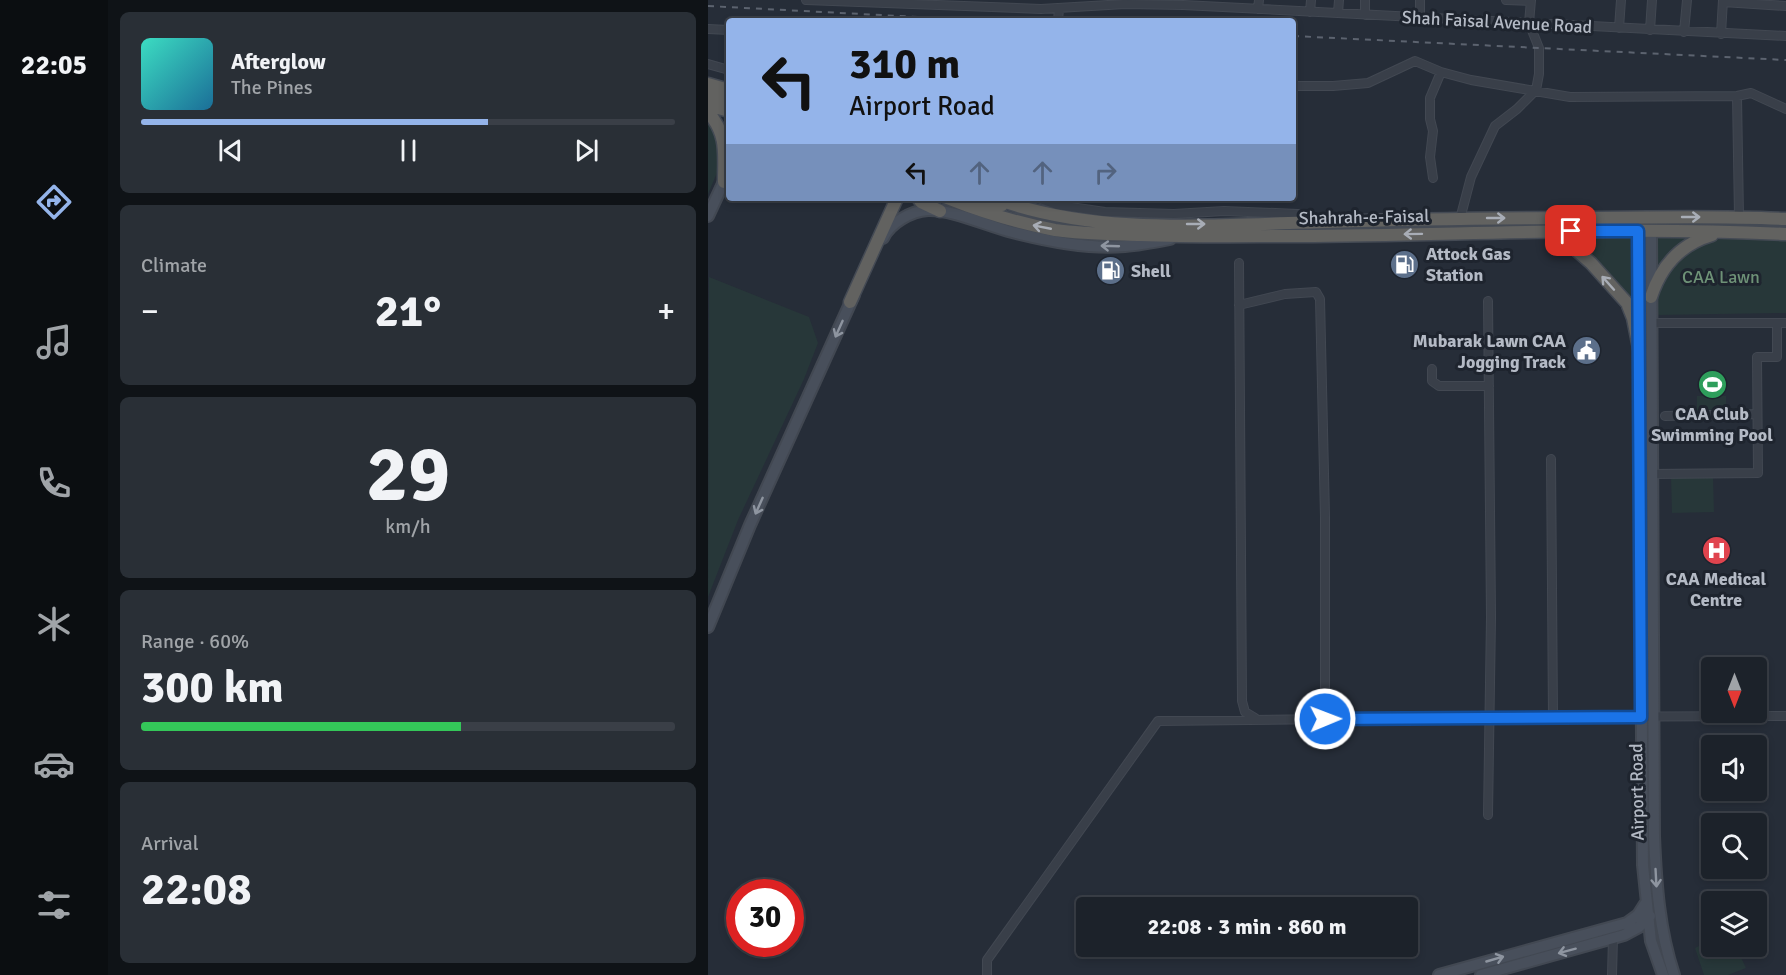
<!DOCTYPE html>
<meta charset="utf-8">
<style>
:root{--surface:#1c222a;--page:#292f36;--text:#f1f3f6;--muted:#a0a4a8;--line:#3a3f47;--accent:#94b4ea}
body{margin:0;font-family:Signika,sans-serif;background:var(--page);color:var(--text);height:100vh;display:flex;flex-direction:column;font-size:22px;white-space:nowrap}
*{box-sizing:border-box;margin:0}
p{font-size:20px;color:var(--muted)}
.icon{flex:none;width:33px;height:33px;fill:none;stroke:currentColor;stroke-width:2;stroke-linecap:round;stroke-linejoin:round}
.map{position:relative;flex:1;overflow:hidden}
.panel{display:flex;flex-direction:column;gap:12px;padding:12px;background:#0f1317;width:600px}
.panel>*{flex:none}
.banner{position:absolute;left:18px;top:18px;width:570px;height:183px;border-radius:6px;box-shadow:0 3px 9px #0003,0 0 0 2px var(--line);background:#94b4ea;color:#111;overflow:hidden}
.needle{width:39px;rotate:180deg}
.fabs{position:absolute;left:993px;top:657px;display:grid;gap:12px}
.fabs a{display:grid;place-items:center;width:66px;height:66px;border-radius:6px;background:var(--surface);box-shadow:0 3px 9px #0003,0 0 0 2px var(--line);font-size:30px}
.speed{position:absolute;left:18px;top:879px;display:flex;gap:12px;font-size:30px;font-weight:700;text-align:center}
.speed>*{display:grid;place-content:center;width:78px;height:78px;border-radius:50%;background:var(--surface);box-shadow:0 3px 9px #0003,0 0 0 2px var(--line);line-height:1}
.speed .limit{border:9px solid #d22;background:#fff;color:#111}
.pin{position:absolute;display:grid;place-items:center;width:51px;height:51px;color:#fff;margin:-26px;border-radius:12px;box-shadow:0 3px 9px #0006}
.me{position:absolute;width:66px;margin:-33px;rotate:89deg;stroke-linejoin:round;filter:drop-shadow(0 0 4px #0008)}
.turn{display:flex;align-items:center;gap:21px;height:126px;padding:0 24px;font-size:27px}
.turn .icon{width:78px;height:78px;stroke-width:2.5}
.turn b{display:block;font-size:42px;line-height:51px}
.lanes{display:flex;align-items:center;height:57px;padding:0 24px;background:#0003;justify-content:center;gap:30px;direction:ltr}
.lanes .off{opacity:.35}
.big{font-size:45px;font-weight:800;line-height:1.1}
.panel .widget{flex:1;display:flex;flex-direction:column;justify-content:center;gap:9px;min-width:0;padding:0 21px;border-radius:9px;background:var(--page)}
.panel .dial{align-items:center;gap:0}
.dial b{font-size:78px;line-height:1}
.song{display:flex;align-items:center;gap:18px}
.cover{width:72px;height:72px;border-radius:9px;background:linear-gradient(135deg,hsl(170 70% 55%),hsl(200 70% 35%))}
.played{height:6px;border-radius:3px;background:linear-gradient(90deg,var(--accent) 65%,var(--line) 65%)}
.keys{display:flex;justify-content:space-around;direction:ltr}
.heat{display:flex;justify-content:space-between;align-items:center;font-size:33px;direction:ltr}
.charge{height:9px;border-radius:4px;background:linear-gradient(90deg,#34c759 60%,var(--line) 0)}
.trip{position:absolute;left:368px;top:897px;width:342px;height:60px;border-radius:6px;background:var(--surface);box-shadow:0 3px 9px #0003,0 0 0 2px var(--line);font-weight:800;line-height:60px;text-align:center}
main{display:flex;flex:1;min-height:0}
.tab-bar{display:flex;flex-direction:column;width:108px;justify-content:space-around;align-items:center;background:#0b0e11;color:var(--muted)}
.tab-bar .icon{width:42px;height:42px}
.tab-bar .selected{color:var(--accent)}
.tab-bar b{font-size:27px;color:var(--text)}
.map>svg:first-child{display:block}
.green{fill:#273739}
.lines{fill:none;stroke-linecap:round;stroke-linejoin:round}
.minor-casing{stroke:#424852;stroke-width:10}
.secondary-casing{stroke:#424852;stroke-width:14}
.trunk-casing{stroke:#444a54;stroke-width:15}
.minor{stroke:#393f49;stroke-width:8}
.secondary{stroke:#484f5b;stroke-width:10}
.trunk{stroke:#626260;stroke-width:12}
.rail{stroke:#5c636f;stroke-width:2;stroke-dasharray:6 6;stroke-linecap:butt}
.oneway{stroke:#a8adb6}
.oneway2{stroke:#8e95a0}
.route-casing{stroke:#114b97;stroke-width:15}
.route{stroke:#1a73e8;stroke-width:10}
.labels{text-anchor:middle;stroke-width:6;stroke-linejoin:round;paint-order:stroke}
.street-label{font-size:18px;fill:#b4bac5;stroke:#1e242e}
.poi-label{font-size:18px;font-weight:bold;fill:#b4bac5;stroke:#1e242e;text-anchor:start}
.park-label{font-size:18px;fill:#6e9277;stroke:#1e242e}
</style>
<main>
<nav class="tab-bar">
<b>22:05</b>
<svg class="icon selected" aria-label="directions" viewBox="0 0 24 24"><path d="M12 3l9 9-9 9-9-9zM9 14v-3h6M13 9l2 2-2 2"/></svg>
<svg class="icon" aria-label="music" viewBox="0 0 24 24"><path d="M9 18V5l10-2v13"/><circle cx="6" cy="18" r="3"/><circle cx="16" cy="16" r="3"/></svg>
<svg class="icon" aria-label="phone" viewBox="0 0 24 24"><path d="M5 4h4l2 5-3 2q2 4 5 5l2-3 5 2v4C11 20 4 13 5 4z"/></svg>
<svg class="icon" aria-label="climate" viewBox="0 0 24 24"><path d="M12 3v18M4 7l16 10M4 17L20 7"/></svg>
<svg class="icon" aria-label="car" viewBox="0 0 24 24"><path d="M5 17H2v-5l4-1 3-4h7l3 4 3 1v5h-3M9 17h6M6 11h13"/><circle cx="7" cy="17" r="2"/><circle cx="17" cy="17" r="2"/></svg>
<svg class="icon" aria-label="filters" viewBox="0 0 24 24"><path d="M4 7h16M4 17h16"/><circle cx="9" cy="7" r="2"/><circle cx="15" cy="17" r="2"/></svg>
</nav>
<section class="panel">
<div class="widget">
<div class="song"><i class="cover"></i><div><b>Afterglow</b><p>The Pines</p></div></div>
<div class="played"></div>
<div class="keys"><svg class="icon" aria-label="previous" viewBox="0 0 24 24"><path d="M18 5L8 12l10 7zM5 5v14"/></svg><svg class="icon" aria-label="pause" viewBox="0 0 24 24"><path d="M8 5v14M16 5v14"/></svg><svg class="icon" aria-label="next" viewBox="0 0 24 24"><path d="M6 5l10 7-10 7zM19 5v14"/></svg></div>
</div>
<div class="widget"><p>Climate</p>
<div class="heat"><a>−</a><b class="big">21°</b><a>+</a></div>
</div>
<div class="widget dial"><b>29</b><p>km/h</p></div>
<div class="widget"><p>Range · 60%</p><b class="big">300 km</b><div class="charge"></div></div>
<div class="widget"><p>Arrival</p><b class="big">22:08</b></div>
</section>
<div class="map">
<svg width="1078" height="975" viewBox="0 0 1078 975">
<rect width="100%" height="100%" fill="#262d38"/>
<path class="green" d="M0,118L4,121L14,161L0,194Z
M981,236L983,239L947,272L948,237Z
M924,237L928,240L929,307L868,241L869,238Z
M1014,239L1078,240V313L948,315C947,275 975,245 1014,239Z
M1,277L101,317L110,343L96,379L30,520L0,597Z
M989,396H1018V409L989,410Z
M1005,477L1006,512L964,513L963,478Z
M1003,940L1004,946L1028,947L1038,968L1020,975H996L987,948Z"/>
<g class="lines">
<defs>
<path id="minor" d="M98,0L333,9L417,4L475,5L1078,36
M798,0L823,1
M1015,2L1078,6
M550,9L551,0
M602,12L603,0
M630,13L631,0
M657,15V0
M712,17V0
M350,21L351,8
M911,28L913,0
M0,29L21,30
M942,30L944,0
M976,32L979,0
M1013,34L1015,0
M0,64L21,70
M585,86H625L660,83L707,61L733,72L763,80L862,97L1029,96L1043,93L1078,109
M1029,96L1031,217
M725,178L722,157L725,131L722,119V98L733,72
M330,198L349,205L397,212L466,214L516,211L590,214
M752,219L763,177L787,126L809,109L828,90L831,74V48L821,23L823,0
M531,263L534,701L537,712L547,718
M780,301L783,617L780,815
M531,305L577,294L608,292L612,299L617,517V719
M943,323H1078
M724,369V381L731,386H781
M957,416L1049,414
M843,459L845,717
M943,474L1050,473L1049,357H1069V323
M279,975V960L450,721L782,717L1078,716
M904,975L905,938"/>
<path id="secondary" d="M0,216L19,175
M930,231L935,865L943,941L955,975
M943,231L946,836C948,884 951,930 966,975
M175,238C182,223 203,211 220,210C243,209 280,226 304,232C340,241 379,249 417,246C432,245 447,242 462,239
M0,627L42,525L146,295
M731,975L919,923L930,915L937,904
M773,975L916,935L931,927L942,916"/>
<path id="trunk" d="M0,84L21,90
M0,94L21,100
M0,105L21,111
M0,112C20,135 16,154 16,182
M210,198L213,202L232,211
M239,198C274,212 310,223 347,230C376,234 405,234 433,235C486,237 539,236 592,236C754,235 916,226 1078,234
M266,198L277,203L294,205
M286,198C389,237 511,224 619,222C710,219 801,218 892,218C954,217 1016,216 1078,219
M842,232L860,243L883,263L919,303L925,318L932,353
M943,297C953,266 973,244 1004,235
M142,302L189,198"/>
</defs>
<use href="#minor" class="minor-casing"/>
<use href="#secondary" class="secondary-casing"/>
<use href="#trunk" class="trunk-casing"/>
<use href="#minor" class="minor"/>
<use href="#secondary" class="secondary"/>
<use href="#trunk" class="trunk"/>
<path class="rail" d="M0,6L287,21
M585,36L1078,60"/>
</g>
<defs><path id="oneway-shaft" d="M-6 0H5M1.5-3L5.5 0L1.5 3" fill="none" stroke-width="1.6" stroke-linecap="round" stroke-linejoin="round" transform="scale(1.5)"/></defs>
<g class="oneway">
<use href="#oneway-shaft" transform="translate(983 217)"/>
<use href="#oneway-shaft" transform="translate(788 218)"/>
<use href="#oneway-shaft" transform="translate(488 224)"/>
<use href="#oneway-shaft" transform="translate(334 227) rotate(-169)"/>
<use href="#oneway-shaft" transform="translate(705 234) rotate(179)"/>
<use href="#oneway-shaft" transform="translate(900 283) rotate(-132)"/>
</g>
<g class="oneway2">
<use href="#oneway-shaft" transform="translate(402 246) rotate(-178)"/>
<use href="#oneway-shaft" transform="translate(131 329) rotate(114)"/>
<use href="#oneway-shaft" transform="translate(51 506) rotate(114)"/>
<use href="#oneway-shaft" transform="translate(948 878) rotate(87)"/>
<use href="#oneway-shaft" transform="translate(859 951) rotate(165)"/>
<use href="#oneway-shaft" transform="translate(787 959) rotate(-16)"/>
</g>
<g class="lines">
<defs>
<path id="route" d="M617,719L933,717L930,231H863"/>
</defs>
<use href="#route" class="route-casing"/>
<use href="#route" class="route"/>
</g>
<defs>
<symbol id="fuel-disc" viewBox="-11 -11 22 22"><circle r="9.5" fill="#5c6f8a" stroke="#1e242e"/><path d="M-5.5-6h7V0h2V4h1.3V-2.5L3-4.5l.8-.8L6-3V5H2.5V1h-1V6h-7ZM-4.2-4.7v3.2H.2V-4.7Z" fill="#fff"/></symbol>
<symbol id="civic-disc" viewBox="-11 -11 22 22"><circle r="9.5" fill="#5c6f8a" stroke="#1e242e"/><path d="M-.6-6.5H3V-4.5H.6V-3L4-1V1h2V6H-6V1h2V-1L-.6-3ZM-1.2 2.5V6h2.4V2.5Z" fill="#fff"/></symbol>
<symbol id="stadium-disc" viewBox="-11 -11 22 22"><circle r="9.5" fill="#2e9e5b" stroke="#1e242e"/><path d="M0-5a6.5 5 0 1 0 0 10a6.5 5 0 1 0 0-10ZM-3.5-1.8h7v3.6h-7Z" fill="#fff"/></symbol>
<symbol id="hospital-disc" viewBox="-11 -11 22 22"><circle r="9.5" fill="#e0444e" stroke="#1e242e"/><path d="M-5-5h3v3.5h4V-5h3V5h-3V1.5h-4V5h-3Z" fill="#fff"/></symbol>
</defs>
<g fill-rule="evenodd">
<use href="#fuel-disc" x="680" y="248" width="33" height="33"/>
<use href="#fuel-disc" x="386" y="254" width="33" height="33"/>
<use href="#civic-disc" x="862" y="334" width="33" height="33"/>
<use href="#stadium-disc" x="988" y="368" width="33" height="33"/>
<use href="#hospital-disc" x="992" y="534" width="33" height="33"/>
</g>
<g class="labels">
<g class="street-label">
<text transform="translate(789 22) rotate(3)" y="6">Shah Faisal Avenue Road</text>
<text transform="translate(656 217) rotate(-1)" y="6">Shahrah-e-Faisal</text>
<text transform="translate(929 792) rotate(-91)" y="6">Airport Road</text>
</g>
<g class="poi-label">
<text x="718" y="260">Attock Gas<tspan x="718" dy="21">Station</tspan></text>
<text x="423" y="277">Shell</text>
<text x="858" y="347" text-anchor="end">Mubarak Lawn CAA<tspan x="858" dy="21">Jogging Track</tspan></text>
<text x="1004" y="420" text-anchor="middle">CAA Club<tspan x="1004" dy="21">Swimming Pool</tspan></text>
<text x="1008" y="585" text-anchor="middle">CAA Medical<tspan x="1008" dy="21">Centre</tspan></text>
</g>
<g class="park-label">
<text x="1013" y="283">CAA Lawn</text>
</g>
</g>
</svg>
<div class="fabs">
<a><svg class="needle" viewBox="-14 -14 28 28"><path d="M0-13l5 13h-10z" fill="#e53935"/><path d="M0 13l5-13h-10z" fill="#a0a4a8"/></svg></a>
<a><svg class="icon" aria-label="sound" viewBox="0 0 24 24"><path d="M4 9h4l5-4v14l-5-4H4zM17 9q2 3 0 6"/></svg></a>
<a><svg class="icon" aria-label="search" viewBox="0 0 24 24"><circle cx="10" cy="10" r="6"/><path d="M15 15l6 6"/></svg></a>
<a><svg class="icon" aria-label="layers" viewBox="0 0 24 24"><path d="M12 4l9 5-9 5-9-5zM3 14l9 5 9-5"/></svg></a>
</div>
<div class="speed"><div class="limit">30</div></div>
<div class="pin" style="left:863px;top:231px;background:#d93025"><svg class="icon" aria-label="arrive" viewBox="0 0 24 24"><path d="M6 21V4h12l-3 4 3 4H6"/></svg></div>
<svg class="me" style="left:617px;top:719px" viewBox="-20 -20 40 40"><circle r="17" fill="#1a73e8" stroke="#fff" stroke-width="3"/><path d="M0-11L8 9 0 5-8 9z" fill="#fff"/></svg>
<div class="trip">22:08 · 3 min · 860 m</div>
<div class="banner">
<div class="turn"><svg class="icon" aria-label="left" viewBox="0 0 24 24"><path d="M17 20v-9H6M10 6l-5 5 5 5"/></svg><div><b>310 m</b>Airport Road</div></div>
<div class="lanes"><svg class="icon" aria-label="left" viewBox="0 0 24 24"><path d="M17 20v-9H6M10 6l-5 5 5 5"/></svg><svg class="icon off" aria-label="ahead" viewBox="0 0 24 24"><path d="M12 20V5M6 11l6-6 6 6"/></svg><svg class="icon off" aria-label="ahead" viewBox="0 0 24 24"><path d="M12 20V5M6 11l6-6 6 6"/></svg><svg class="icon off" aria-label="right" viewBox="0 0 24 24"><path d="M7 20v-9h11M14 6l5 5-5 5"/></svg></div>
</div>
</div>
</main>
